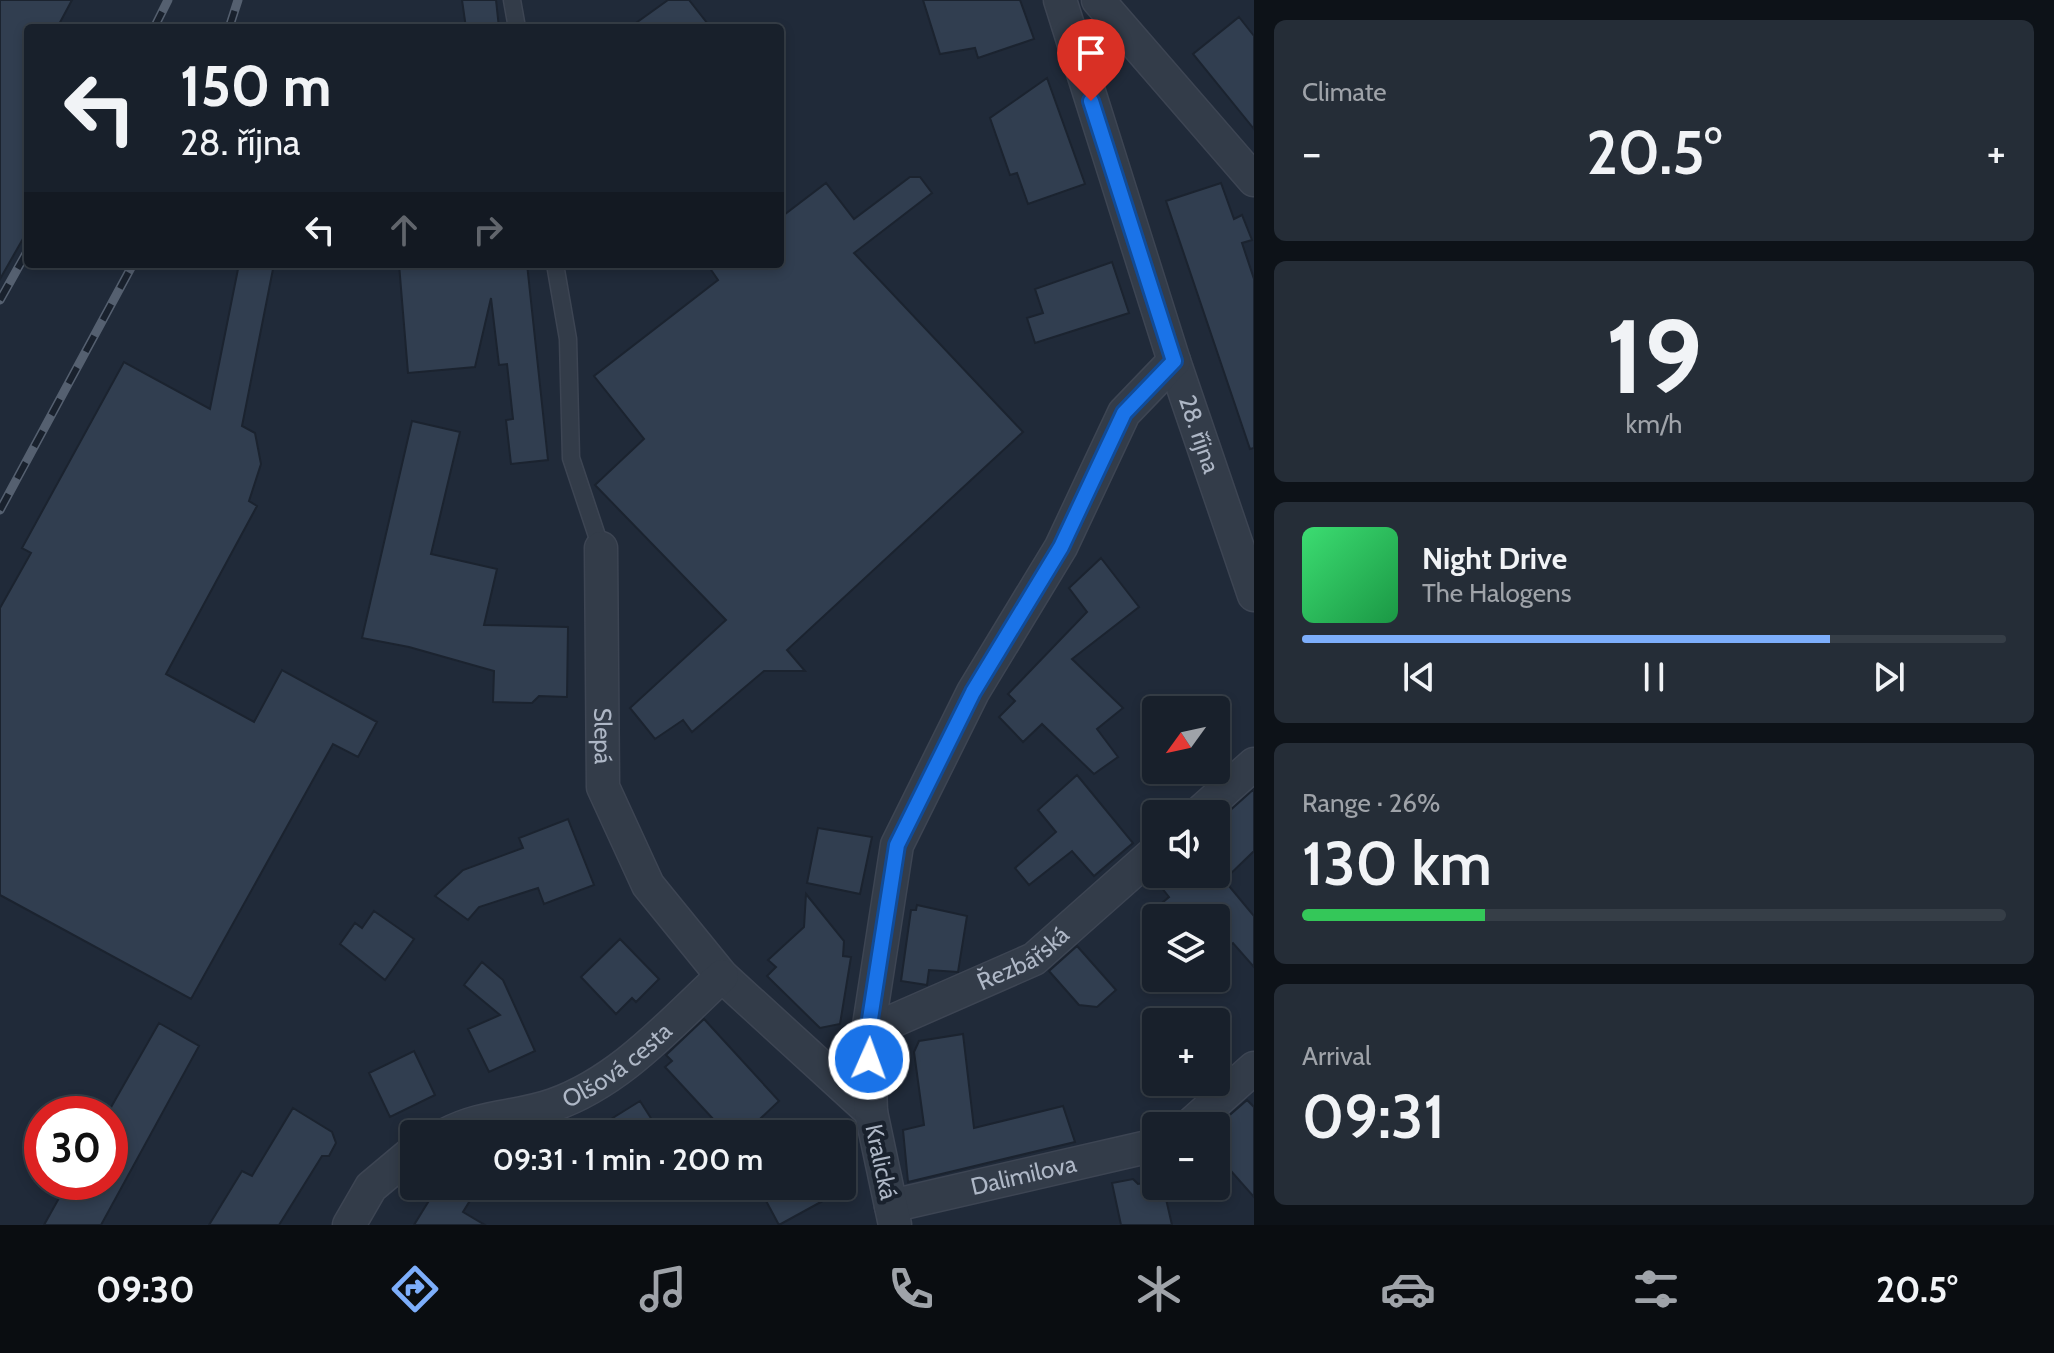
<!DOCTYPE html>
<meta charset="utf-8">
<style>
:root{--surface:#18202b;--page:#252d37;--text:#f1f3f6;--muted:#9fa3a9;--line:#363e47;--accent:#7daefb}
body{margin:0;font-family:Cabin,sans-serif;background:var(--page);color:var(--text);height:100vh;display:flex;flex-direction:column;font-size:30px;white-space:nowrap}
*{box-sizing:border-box;margin:0}
p{font-size:26px;color:var(--muted)}
.icon{flex:none;width:44px;height:44px;fill:none;stroke:currentColor;stroke-width:2;stroke-linecap:round;stroke-linejoin:round}
.map{position:relative;flex:1;overflow:hidden}
.drawer{display:flex;flex-direction:column;gap:20px;padding:20px;background:#0d1218;width:800px}
.drawer>*{flex:none}
.top-card{position:absolute;left:24px;top:24px;width:760px;height:244px;border-radius:8px;box-shadow:0 4px 12px #0003,0 0 0 2px var(--line);background:#18202b;color:var(--text);overflow:hidden}
.needle{width:52px;rotate:237deg}
.tools{position:absolute;left:1142px;top:696px;display:grid;gap:16px}
.tools a{display:grid;place-items:center;width:88px;height:88px;border-radius:8px;background:var(--surface);box-shadow:0 4px 12px #0003,0 0 0 2px var(--line);font-size:40px}
.speed{position:absolute;left:24px;top:1096px;display:flex;gap:16px;font-size:40px;font-weight:700;text-align:center}
.speed>*{display:grid;place-content:center;width:104px;height:104px;border-radius:50%;background:var(--surface);box-shadow:0 4px 12px #0003,0 0 0 2px var(--line);line-height:1}
.speed .limit{border:12px solid #d22;background:#fff;color:#111}
.pin{position:absolute;display:grid;place-items:center;width:68px;height:68px;color:#fff;margin:-82px -34px;border-radius:50% 50% 50% 0;rotate:-45deg;box-shadow:0 0 8px #0007}
.pin .icon{rotate:45deg}
.me{position:absolute;width:88px;margin:-44px;rotate:2deg;stroke-linejoin:round;filter:drop-shadow(0 0 6px #0008)}
.turn{display:flex;align-items:center;gap:28px;height:168px;padding:0 24px;font-size:36px}
.turn .icon{width:104px;height:104px;stroke-width:2.5}
.turn b{display:block;font-size:56px;line-height:68px}
.lanes{display:flex;align-items:center;height:76px;padding:0 24px;background:#0003;justify-content:center;gap:40px;direction:ltr}
.lanes .off{opacity:.35}
.big{font-size:60px;font-weight:600;line-height:1.1}
.drawer .widget{flex:1;display:flex;flex-direction:column;justify-content:center;gap:12px;min-width:0;padding:0 28px;border-radius:12px;background:var(--page)}
.drawer .dial{align-items:center;gap:0}
.dial b{font-size:104px;line-height:1}
.song{display:flex;align-items:center;gap:24px}
.cover{width:96px;height:96px;border-radius:12px;background:linear-gradient(135deg,hsl(140 70% 55%),hsl(140 70% 35%))}
.played{height:8px;border-radius:4px;background:linear-gradient(90deg,var(--accent) 75%,var(--line) 75%)}
.keys{display:flex;justify-content:space-around;direction:ltr}
.heat{display:flex;justify-content:space-between;align-items:center;font-size:44px;direction:ltr}
.charge{height:12px;border-radius:6px;background:linear-gradient(90deg,#34c759 26%,var(--line) 0)}
.trip{position:absolute;left:400px;top:1120px;width:456px;height:80px;border-radius:8px;background:var(--surface);box-shadow:0 4px 12px #0003,0 0 0 2px var(--line);font-weight:600;line-height:80px;text-align:center}
.dock{display:flex;height:128px;justify-content:space-around;align-items:center;background:#0a0d11;color:var(--muted)}
.dock .icon{width:56px;height:56px}
.dock .active{color:var(--accent)}
.dock b{font-size:36px;color:var(--text)}
main{display:flex;flex:1;min-height:0}
.map>svg:first-child{display:block}
.building{fill:#313e50;stroke:#1b232f;stroke-width:2}
.lines{fill:none;stroke-linecap:round;stroke-linejoin:round}
.service-casing{stroke:#3d4553;stroke-width:19}
.minor-casing{stroke:#3d4553;stroke-width:35}
.service{stroke:#333c49;stroke-width:16}
.minor{stroke:#333c49;stroke-width:32}
.rail-casing{stroke:#556070;stroke-width:9}
.rail{stroke:#19212d;stroke-width:6;stroke-dasharray:18;stroke-linecap:butt}
.route-casing{stroke:#114b97;stroke-width:20}
.route{stroke:#1a73e8;stroke-width:14}
.labels{text-anchor:middle;stroke-width:8;stroke-linejoin:round;paint-order:stroke}
.street-label{font-size:24px;fill:#aeb7c6;stroke:#19212d}
</style>
<main>
<div class="map">
<svg width="1254" height="1225" viewBox="0 0 1254 1225">
<rect width="100%" height="100%" fill="#202a39"/>
<path class="building" d="M0,0H72L57,28H28V230L0,279Z
M462,0H496L499,28H466Z
M668,0H689L711,28H629Z
M923,0H1020L1034,39L978,58L975,48L940,54Z
M1239,17L1254,36V129L1193,54Z
M1047,78L1085,184L1028,204L1017,173L1010,175L990,118Z
M910,177H920L932,193L854,253L1023,432L787,650L805,671H764L692,732L683,720L655,739L630,708L726,620L595,485L644,439L594,376L718,280L707,264H780V218L826,183L854,219Z
M1221,183L1234,219L1242,215L1252,240L1242,243L1254,279V448L1250,449L1166,201Z
M1112,262L1129,313L1035,343L1027,318L1043,313L1035,289Z
M239,264H274L242,426L255,433L261,464L249,501L257,506L166,674L254,722L282,670L377,722L358,757L333,744L191,999L0,895V608L31,553L22,548L124,362L210,409Z
M399,264H527L548,460L511,464L506,420L513,419L507,364L499,365L491,298L475,367L408,373Z
M412,421L460,432L431,554L497,569L484,625L568,627L567,697L539,696L532,703L493,702L494,671L409,647L362,638Z
M1101,558L1139,607L1072,659L1123,708L1097,729L1118,757L1094,774L1042,724L1023,742L999,717L1015,701L1008,694L1087,612L1069,588Z
M1077,775L1133,843L1094,876L1072,851L1029,885L1015,868L1056,832L1038,810Z
M1254,789V851L1224,880L1254,916V967L1233,943L1216,956V918H1144L1169,897L1161,887L1176,874H1216V823Z
M568,819L594,885L544,904L538,888L479,907L468,920L435,896L463,870L523,848L519,838Z
M818,828L872,837L860,894L807,883Z
M806,894L844,941L843,956L851,957L840,1024L820,1028L767,976L776,967L768,960L804,927Z
M917,905L967,916L958,972L929,970L927,985L901,981L911,910H916Z
M374,911L414,939L385,980L340,944L355,923L362,928Z
M620,939L659,979L636,1002L632,998L616,1014L581,977Z
M1077,946L1116,990L1097,1007L1079,1005L1049,971Z
M482,962L503,980L535,1051L489,1072L468,1029L500,1015L464,985Z
M704,1019L779,1101L744,1134H727L665,1067L672,1061L666,1055Z
M159,1023L199,1046L101,1225H44L68,1182H110V1109Z
M963,1034L974,1128L1063,1106L1075,1142L908,1182L903,1130L924,1125L914,1052L919,1041Z
M414,1051L435,1095L390,1117L369,1073Z
M1247,1100L1254,1107V1197L1216,1154V1127Z
M640,1101L661,1134H587Z
M293,1108L332,1132L336,1143L329,1156H322L279,1225H209L242,1171L252,1176Z
M1133,1179L1138,1184L1156,1181V1186H1163L1172,1225H1121L1112,1183Z
M438,1186H479L463,1212L485,1225H414Z
M758,1186H850L779,1225Z"/>
<g class="lines">
<defs>
<path id="service" d="M512,0L517,28
M555,264L568,339L571,458L601,548"/>
<g id="minor">
<path id="s1" d="M1060,0L1174,361L1254,595"/>
<path d="M1098,0L1254,180"/>
<path id="s2" d="M601,548L603,787L648,885L722,976L871,1112"/>
<path d="M1198,814L1254,764"/>
<path id="s3" d="M868,1032L1034,959L1156,851"/>
<path d="M1189,1126L1254,1068"/>
<path id="s4" d="M447,1134C483,1115 516,1118 553,1105C621,1081 670,1024 722,976"/>
<path id="s5" d="M891,1206L1156,1145"/>
<path d="M349,1225L371,1187L414,1151"/>
<path d="M895,1225L871,1112L868,1032L897,845L973,692L1061,547L1124,413L1174,361"/>
</g>
</defs>
<use href="#service" class="service-casing"/>
<use href="#minor" class="minor-casing"/>
<use href="#service" class="service"/>
<use href="#minor" class="minor"/>
<defs>
<path id="rail" d="M154,28L168,0
M229,28L238,0
M0,300L28,250
M0,510L133,264"/>
</defs>
<use href="#rail" class="rail-casing"/>
<use href="#rail" class="rail"/>
</g>
<g class="lines">
<defs>
<path id="route" d="M869,1059L868,1032L897,845L973,692L1061,547L1124,413L1174,361L1091,101"/>
</defs>
<use href="#route" class="route-casing"/>
<use href="#route" class="route"/>
</g>
<g class="labels">
<g class="street-label">
<text dy="8" stroke="none"><textPath href="#s1" startOffset="456">28. října</textPath></text>
<text dy="8" stroke="none"><textPath href="#s2" startOffset="188">Slepá</textPath></text>
<text dy="8" stroke="none"><textPath href="#s3" startOffset="172">Řezbářská</textPath></text>
<text dy="8" stroke="none"><textPath href="#s4" startOffset="186">Olšová cesta</textPath></text>
<text transform="translate(881 1162) rotate(78)" y="8">Kralická</text>
<text dy="8" stroke="none"><textPath href="#s5" startOffset="136">Dalimilova</textPath></text>
</g>
</g>
</svg>
<div class="tools">
<a><svg class="needle" viewBox="-14 -14 28 28"><path d="M0-13l5 13h-10z" fill="#e53935"/><path d="M0 13l5-13h-10z" fill="#9fa3a9"/></svg></a>
<a><svg class="icon" aria-label="sound" viewBox="0 0 24 24"><path d="M4 9h4l5-4v14l-5-4H4zM17 9q2 3 0 6"/></svg></a>
<a><svg class="icon" aria-label="layers" viewBox="0 0 24 24"><path d="M12 4l9 5-9 5-9-5zM3 14l9 5 9-5"/></svg></a>
<a>+</a>
<a>−</a>
</div>
<div class="speed"><div class="limit">30</div></div>
<div class="pin" style="left:1091px;top:101px;background:#d93025"><svg class="icon" aria-label="arrive" viewBox="0 0 24 24"><path d="M6 21V4h12l-3 4 3 4H6"/></svg></div>
<svg class="me" style="left:869px;top:1059px" viewBox="-20 -20 40 40"><circle r="17" fill="#1a73e8" stroke="#fff" stroke-width="3"/><path d="M0-11L8 9 0 5-8 9z" fill="#fff"/></svg>
<div class="trip">09:31 · 1 min · 200 m</div>
<div class="top-card">
<div class="turn"><svg class="icon" aria-label="left" viewBox="0 0 24 24"><path d="M17 20v-9H6M10 6l-5 5 5 5"/></svg><div><b>150 m</b>28. října</div></div>
<div class="lanes"><svg class="icon" aria-label="left" viewBox="0 0 24 24"><path d="M17 20v-9H6M10 6l-5 5 5 5"/></svg><svg class="icon off" aria-label="ahead" viewBox="0 0 24 24"><path d="M12 20V5M6 11l6-6 6 6"/></svg><svg class="icon off" aria-label="right" viewBox="0 0 24 24"><path d="M7 20v-9h11M14 6l5 5-5 5"/></svg></div>
</div>
</div>
<section class="drawer">
<div class="widget"><p>Climate</p>
<div class="heat"><a>−</a><b class="big">20.5°</b><a>+</a></div>
</div>
<div class="widget dial"><b>19</b><p>km/h</p></div>
<div class="widget">
<div class="song"><i class="cover"></i><div><b>Night Drive</b><p>The Halogens</p></div></div>
<div class="played"></div>
<div class="keys"><svg class="icon" aria-label="previous" viewBox="0 0 24 24"><path d="M18 5L8 12l10 7zM5 5v14"/></svg><svg class="icon" aria-label="pause" viewBox="0 0 24 24"><path d="M8 5v14M16 5v14"/></svg><svg class="icon" aria-label="next" viewBox="0 0 24 24"><path d="M6 5l10 7-10 7zM19 5v14"/></svg></div>
</div>
<div class="widget"><p>Range · 26%</p><b class="big">130 km</b><div class="charge"></div></div>
<div class="widget"><p>Arrival</p><b class="big">09:31</b></div>
</section>
</main>
<nav class="dock">
<b>09:30</b>
<svg class="icon active" aria-label="directions" viewBox="0 0 24 24"><path d="M12 3l9 9-9 9-9-9zM9 14v-3h6M13 9l2 2-2 2"/></svg>
<svg class="icon" aria-label="music" viewBox="0 0 24 24"><path d="M9 18V5l10-2v13"/><circle cx="6" cy="18" r="3"/><circle cx="16" cy="16" r="3"/></svg>
<svg class="icon" aria-label="phone" viewBox="0 0 24 24"><path d="M5 4h4l2 5-3 2q2 4 5 5l2-3 5 2v4C11 20 4 13 5 4z"/></svg>
<svg class="icon" aria-label="climate" viewBox="0 0 24 24"><path d="M12 3v18M4 7l16 10M4 17L20 7"/></svg>
<svg class="icon" aria-label="car" viewBox="0 0 24 24"><path d="M5 17H2v-5l4-1 3-4h7l3 4 3 1v5h-3M9 17h6M6 11h13"/><circle cx="7" cy="17" r="2"/><circle cx="17" cy="17" r="2"/></svg>
<svg class="icon" aria-label="filters" viewBox="0 0 24 24"><path d="M4 7h16M4 17h16"/><circle cx="9" cy="7" r="2"/><circle cx="15" cy="17" r="2"/></svg>
<b>20.5°</b>
</nav>
